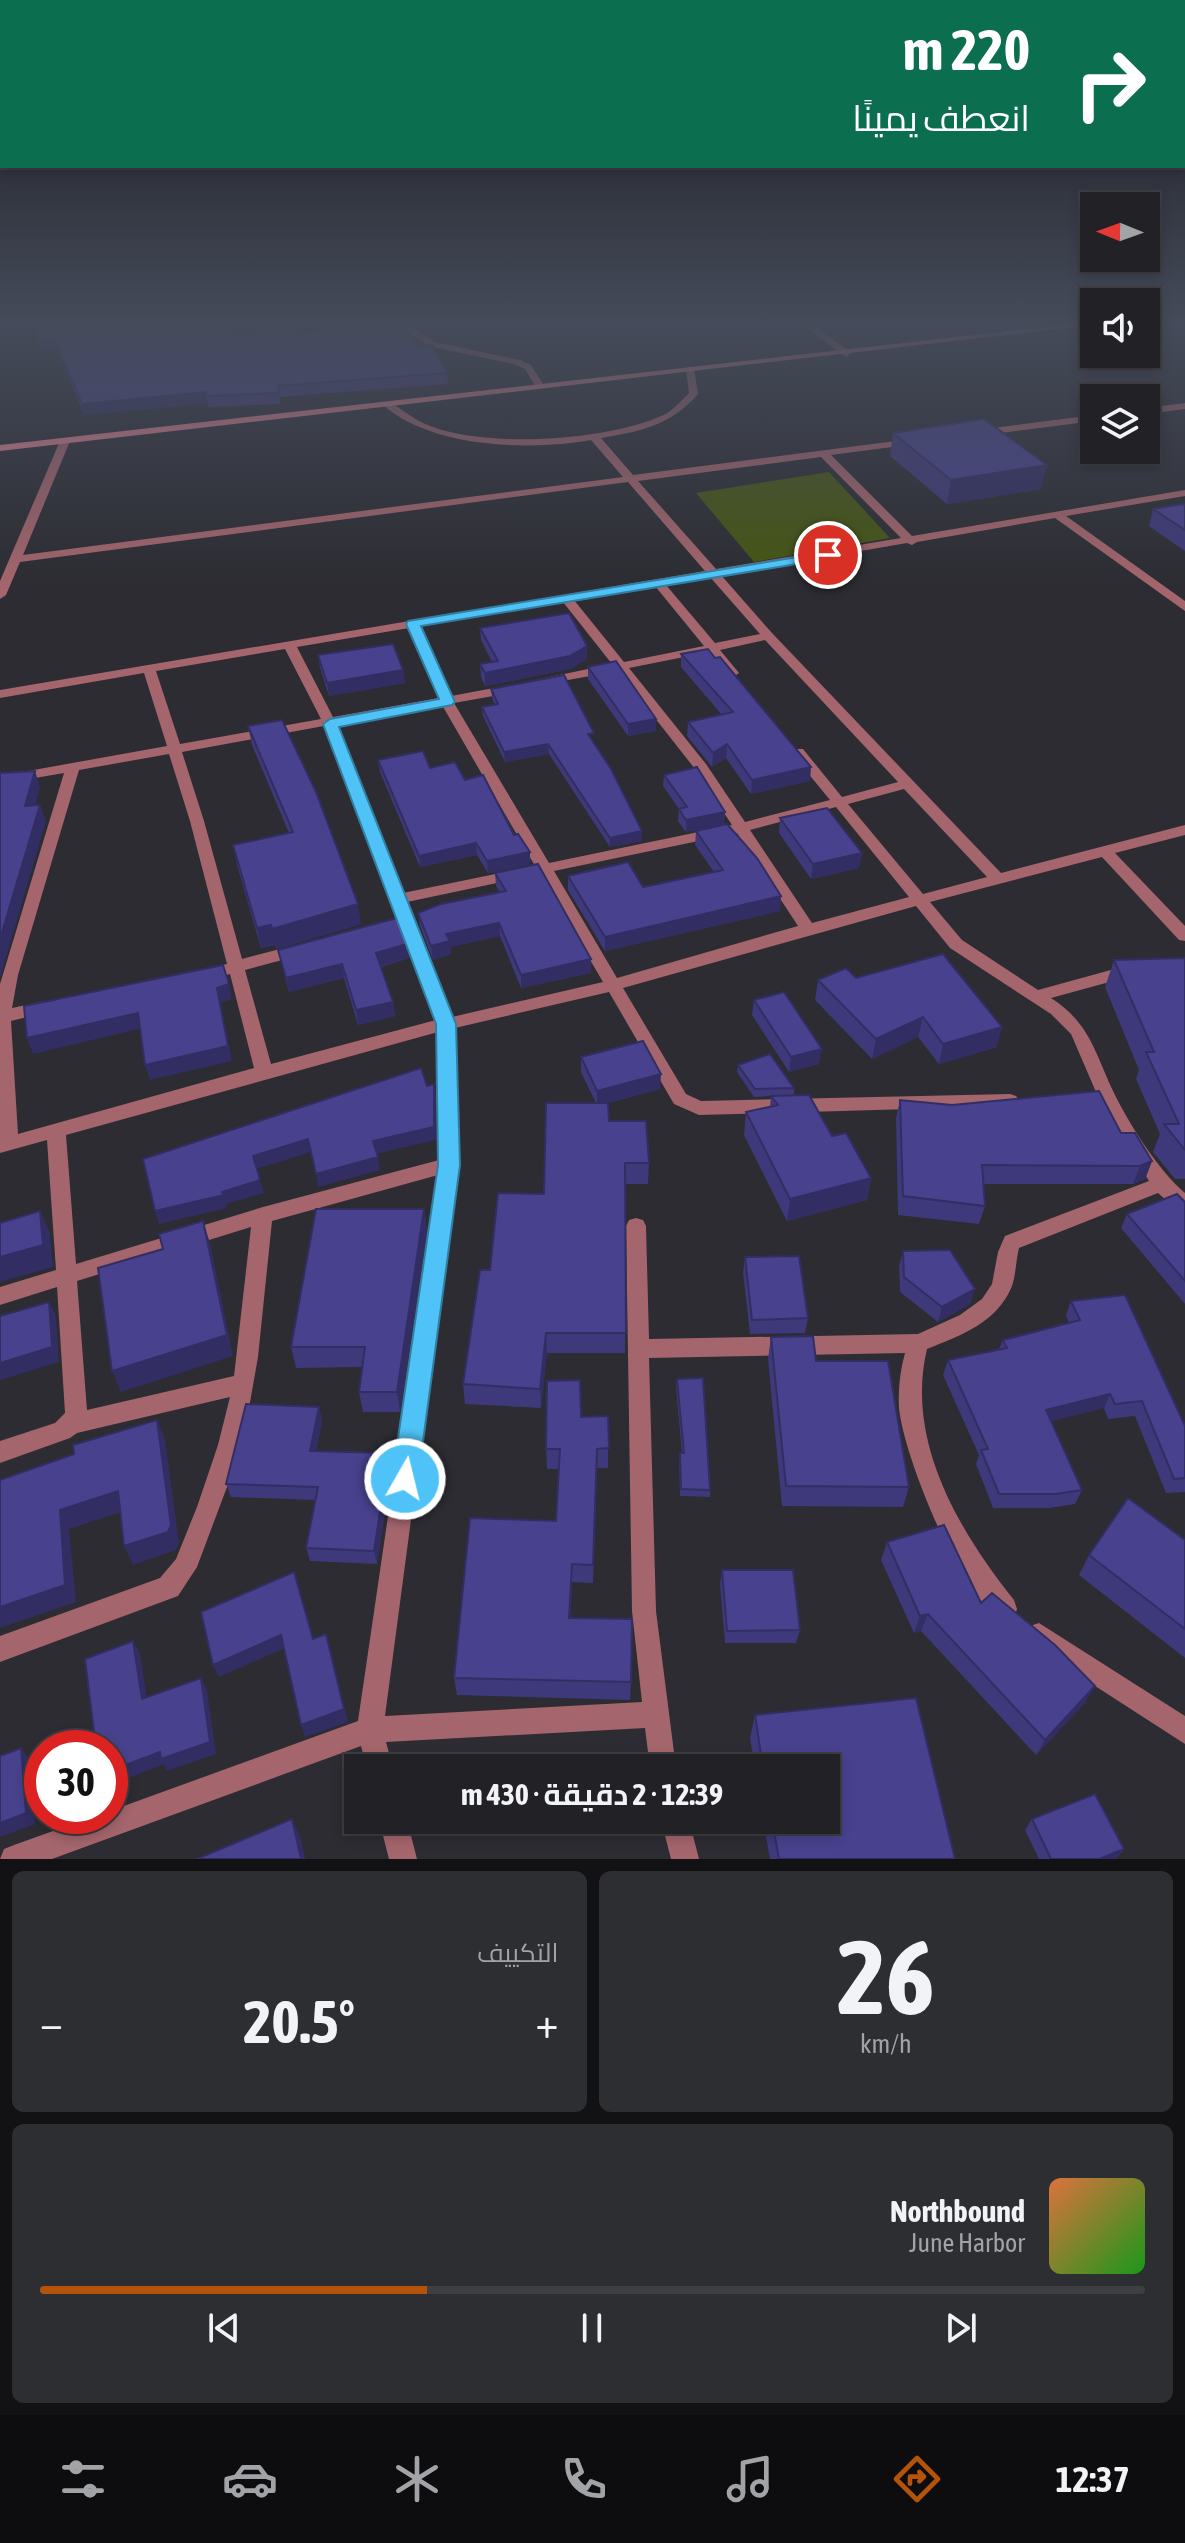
<!DOCTYPE html>
<html lang="ar">
<meta charset="utf-8">
<style>
:root{--surface:#212126;--page:#2d2e32;--text:#f1f3f6;--muted:#a2a3a7;--line:#3e3e43;--accent:#b45309}
body{margin:0;font-family:"Asap Condensed",Cairo,sans-serif;background:var(--page);color:var(--text);direction:rtl;height:100vh;display:flex;flex-direction:column;font-size:30px;white-space:nowrap}
*{box-sizing:border-box;margin:0}
p{font-size:26px;color:var(--muted)}
.icon{flex:none;width:44px;height:44px;fill:none;stroke:currentColor;stroke-width:2;stroke-linecap:round;stroke-linejoin:round}
.map{position:relative;height:1859px;overflow:hidden;direction:ltr}
.panel{display:flex;flex-direction:column;gap:12px;padding:12px;background:#121215;flex:1}
.panel>*{flex:none}
.banner{position:absolute;left:0px;top:0px;width:1186px;height:168px;box-shadow:0 4px 12px #0003,0 0 0 2px var(--line);direction:rtl;background:#0b6e4f;color:#fff;overflow:hidden}
.needle{width:52px;rotate:271deg}
.tools{position:absolute;left:1080px;top:192px;display:grid;gap:16px}
.tools a{display:grid;place-items:center;width:80px;height:80px;border-radius:0px;background:var(--surface);box-shadow:0 4px 12px #0003,0 0 0 2px var(--line);font-size:40px}
.speed{position:absolute;left:24px;top:1730px;display:flex;gap:16px;font-size:40px;font-weight:700;text-align:center}
.speed>*{display:grid;place-content:center;width:104px;height:104px;border-radius:50%;background:var(--surface);box-shadow:0 4px 12px #0003,0 0 0 2px var(--line);line-height:1}
.speed .limit{border:12px solid #d22;background:#fff;color:#111}
.pin{position:absolute;display:grid;place-items:center;width:68px;height:68px;color:#fff;margin:-34px;border:4px solid #fff;border-radius:50%;box-shadow:0 2px 8px #0007}
.me{position:absolute;width:88px;margin:-44px;rotate:8deg;stroke-linejoin:round;filter:drop-shadow(0 0 6px #0008)}
.turn{display:flex;align-items:center;gap:28px;height:168px;padding:0 24px;font-size:36px}
.turn .icon{width:104px;height:104px;stroke-width:2.5}
.turn b{display:block;font-size:56px;line-height:68px}
.big{font-size:60px;font-weight:700;line-height:1.1}
.panel .widget{flex:1;display:flex;flex-direction:column;justify-content:center;gap:12px;min-width:0;padding:0 28px;border-radius:12px;background:var(--page)}
.panel .dial{align-items:center;gap:0}
.dial b{font-size:104px;line-height:1}
.song{display:flex;align-items:center;gap:24px}
.cover{width:96px;height:96px;border-radius:12px;background:linear-gradient(135deg,hsl(20 70% 55%),hsl(120 70% 35%))}
.played{height:8px;border-radius:4px;background:linear-gradient(90deg,var(--accent) 35%,var(--line) 35%)}
.keys{display:flex;justify-content:space-around;direction:ltr}
.heat{display:flex;justify-content:space-between;align-items:center;font-size:44px;direction:ltr}
.panel .tiles{flex:1;display:grid;gap:12px;grid-template-columns:1fr 1fr}
.widget:last-child{grid-column:span 2}
.trip{position:absolute;left:344px;top:1754px;width:496px;height:80px;border-radius:0px;background:var(--surface);box-shadow:0 4px 12px #0003,0 0 0 2px var(--line);font-weight:700;line-height:80px;text-align:center;direction:rtl}
.menu{display:flex;height:128px;justify-content:space-around;align-items:center;background:#0d0d0f;color:var(--muted)}
.menu .icon{width:56px;height:56px}
.menu .current{color:var(--accent)}
.menu b{font-size:36px;color:var(--text)}
.map>svg:first-child{display:block}
.green{fill:#455612}
.lines{fill:none;stroke-linecap:round;stroke-linejoin:round}
.lane{stroke:#a4656c;stroke-width:7}
.street{fill:#a4656c;fill-rule:evenodd}
.secondary{fill:#e7838f;fill-rule:evenodd}
.wall{fill:#3e397a}
.shaded-wall{fill:#322e63}
.building{fill:#48428e;stroke:#322e63;stroke-width:2}
.route{fill:#4fc3f7;stroke:#337fa1;stroke-width:2}
</style>
<div class="map">
<svg width="1185" height="1859" viewBox="0 0 1185 1859">
<rect width="100%" height="100%" fill="#2c2c32"/>
<path class="green" d="M829,472L890,538L754,562L696,493Z"/>
<g class="lines">
<path class="lane" d="M808,325L846,353"/>
<path class="street" d="M398,325H408L435,342L520,360L531,365L545,387L537,389L525,369L514,364L429,346Z
M690,366L694,369L698,394C670,426 641,431 601,438L633,475L911,439L915,440V444L831,455L912,536L1185,490V496L1066,516L1185,601V611L1055,518L917,542L912,545L907,543L721,575L772,633L1001,873L1185,825V835L1115,853L1185,926V941L1179,940L1102,857L930,902L962,940L1038,990L1129,965L1135,967L1137,971L1135,975L1051,998C1090,1023 1095,1053 1114,1093C1129,1124 1159,1171 1185,1193V1213L1178,1211L1158,1193L1019,1248C1016,1260 1016,1274 1012,1286C997,1323 961,1335 927,1349C905,1441 959,1531 1014,1600L1017,1609L1014,1618L1005,1621C962,1604 903,1454 899,1408C898,1389 900,1371 905,1353L649,1358L656,1611L676,1768H650L645,1728L386,1742L393,1768H367L361,1746L52,1859H0L4,1849L14,1845L95,1816H110V1811L358,1721L438,1175L272,1221L258,1357L246,1425L227,1487L197,1567L178,1596L0,1662V1636L160,1578L176,1559L197,1507L218,1445L230,1397L77,1433L70,1438L0,1463V1441L55,1423L65,1413L57,1287L0,1305V1287L56,1270L47,1140L0,1153V984L64,773L0,784V776L167,746L144,673L0,698V690L705,571L628,482L20,562L6,595L0,599V581L60,441L65,438L70,441L23,555L623,477L591,440C530,451 432,448 383,405L391,403C402,409 412,418 423,423C481,450 609,441 666,414C674,409 682,400 689,393L686,369ZM821,457L901,538L716,569L638,481ZM710,577L760,634L715,643L666,585ZM655,586L704,646L624,662L574,600ZM563,602L612,664L540,679V685L618,671L695,769L732,825L549,863L454,703L510,693L516,689L510,685L451,696L420,626ZM409,628L439,698L333,717L297,647ZM765,640L898,782L842,797L803,749H793L791,752L793,755L830,800L745,822L706,764L629,668L709,652L728,676L733,677L739,673L720,650ZM285,649L321,719L180,744L156,671ZM442,705L535,866L403,893L337,724ZM324,726L436,1020L271,1064L245,970L305,954L307,950L299,944L242,959L204,821L182,752ZM169,754L190,821L227,964L199,971L197,975L205,981L230,974L254,1068L18,1134L11,1021L51,1011L53,1007L51,1003L45,1001L12,1008L18,975L79,770ZM904,789L987,877L923,894L848,804ZM836,807L909,897L812,923L750,830ZM737,833L798,926L617,978L554,871ZM540,874L603,982L452,1017L407,902ZM916,906L950,948L1051,1014L1071,1034L1099,1099L1149,1181L1005,1236L998,1252L992,1284L982,1299L960,1315L918,1334L649,1339L646,1226L643,1220L636,1218L629,1220L626,1226L632,1611L642,1702L385,1716L458,1165L455,1028L609,992L674,1104L699,1115L1016,1106L1019,1101L1016,1096L1010,1094L701,1101L686,1094L623,988ZM438,1032L439,1160L263,1207L76,1264L66,1135ZM251,1227L234,1376L87,1410L77,1281Z
M1185,403V409L1146,414V408Z
M1094,415V421L978,436L973,433L978,430Z
M1039,1623L1185,1716V1744L1030,1644L1027,1635L1030,1626Z
M379,1820H407L417,1859H389Z
M661,1820H689L699,1859H671Z"/>
<path class="secondary" d="M1063,325H1092L0,451V445Z"/>
</g>
<path class="wall" d="M298,333L419,346L447,373L448,384L280,397V404L209,407L208,403L84,415L57,348L40,349L37,339Z
M893,433L1041,489L947,504L890,456Z
M1185,505V551L1149,526L1153,509Z
M480,628L587,646V659L570,669L485,686L481,677L480,664L492,662L481,640Z
M681,654L810,781L751,794L726,758L712,767L687,736L688,722L722,715L681,667Z
M318,655L403,670L405,683L329,696L320,668Z
M588,667L656,731L628,736L588,679Z
M491,689L593,743L642,841L610,847L549,754L505,762L483,716L482,707L495,705L492,698Z
M248,726L361,924L276,949L275,945L261,948L237,865L233,845L289,833L252,745Z
M378,760L430,768L465,780L530,864L488,873L477,855L420,867L380,772Z
M664,775L725,812L724,824L686,832L678,821L679,809L663,786Z
M780,818L862,853L859,868L811,879L779,833Z
M696,831L780,911L605,951L568,890V876L643,887L714,872L695,845Z
M495,873L591,973L521,988L500,936L450,947L451,954L433,960L420,926L418,913L500,892L496,886Z
M407,944L409,958L381,967L393,1002L395,1016L358,1025L344,978L289,992L278,950Z
M1185,958V1179H1175L1153,1152L1160,1134L1136,1079L1139,1070L1105,987L1114,960Z
M856,978L997,1047L939,1064L918,1037L872,1059L815,1000L818,980Z
M754,1000L819,1064L789,1072L752,1015Z
M581,1057L660,1089L608,1103L609,1121L649,1163L648,1184H625V1353H547L541,1408L465,1404L463,1384L544,1194L596,1103L581,1072Z
M738,1065L794,1088V1095L871,1178L867,1200L787,1221L744,1135L746,1112L770,1107L771,1096L754,1097L737,1072Z
M900,1100L1121,1133L1152,1161L1145,1179L1133,1184H983L985,1206L979,1224L898,1215L896,1118Z
M1185,1202V1304L1121,1228L1127,1214Z
M424,1209L427,1230L400,1412H363L359,1392L362,1367L296,1368L291,1347Z
M903,1251L970,1304L938,1322L900,1292L899,1266Z
M745,1257L808,1318L805,1333L750,1334L743,1272Z
M1071,1301L1185,1426V1492L1166,1493L1135,1416L1108,1419L1104,1408L1051,1421L1082,1490L1075,1504L1049,1508H993L976,1464L979,1455L943,1375L948,1360L999,1349L1003,1340L1069,1323L1066,1315Z
M771,1337L816,1361L909,1487L903,1507L782,1506L768,1359Z
M677,1379L710,1490V1497L680,1496L679,1460L680,1453H682L676,1387Z
M319,1407L322,1421L316,1451L392,1467L377,1564L310,1561L306,1548L315,1500L231,1497L226,1484Z
M608,1416V1468H597L593,1583L572,1582L570,1618L631,1682L630,1700L457,1695L454,1678L556,1521L559,1469H547L546,1449L581,1417Z
M1185,1540V1658L1079,1575L1089,1555Z
M887,1542L981,1603L1085,1703L1036,1755L921,1631L914,1633L881,1560Z
M722,1570L800,1630L796,1643H725L720,1584Z
M755,1715L955,1859H770L763,1820H826V1768H755L750,1738Z
M1032,1819L1124,1849L1116,1859H1039L1025,1830Z"/>
<path class="shaded-wall" d="M2,325L5,336L0,341V327Z
M54,338L57,348L40,349L37,339Z
M206,392L208,403L84,415L82,404Z
M1047,465L1041,489L947,504L951,480Z
M587,646V659L570,669L485,686V673Z
M403,670L405,683L329,696L327,683Z
M656,719V731L628,736V724Z
M548,744L549,754L505,762L504,752Z
M727,744L726,758L712,767L713,753Z
M811,767L810,781L751,794L752,780Z
M35,771L40,787L31,822L25,806Z
M40,805L46,821L0,978V939Z
M725,812L724,824L686,832V820Z
M642,831V841L610,847V838Z
M476,843L477,855L420,867L419,856Z
M530,852V864L488,873L487,861Z
M862,853L859,868L811,879L813,864Z
M781,896L780,911L605,951V937Z
M358,904L361,924L276,949L272,929Z
M499,923L500,936L450,947L451,954L433,960L431,946L446,934Z
M271,925L275,945L261,948L257,928Z
M407,944L409,958L378,967L376,953Z
M591,959V973L521,988V975Z
M342,964L344,978L289,992L286,978Z
M229,984L232,999L220,1003L232,1061L150,1080L145,1065L217,988Z
M393,1002L395,1016L358,1025L356,1010Z
M138,1013L143,1028L33,1054L27,1038Z
M923,1017L918,1037L872,1059L876,1039Z
M1002,1027L997,1047L939,1064L943,1044Z
M822,1049L819,1064L789,1072L791,1057Z
M661,1074L660,1089L597,1106V1091Z
M434,1084L436,1097V1140L375,1154L373,1141Z
M308,1139L311,1152L256,1169L253,1156Z
M378,1157L380,1170L318,1187L316,1174Z
M1152,1161L1145,1179L1133,1184L1140,1166Z
M871,1178L867,1200L787,1221L790,1199Z
M260,1180L264,1193L226,1204L222,1192Z
M224,1195L227,1208L159,1224L155,1211Z
M424,1209L427,1230L400,1412L397,1392Z
M40,1211L50,1233L53,1267L0,1282V1257Z
M203,1221L210,1243L233,1356L121,1392L112,1371Z
M975,1289L970,1304L938,1322L942,1307Z
M49,1302L56,1316L59,1362L0,1380V1363Z
M546,1333L547,1353L541,1408L540,1389Z
M1110,1394L1104,1408L1040,1424L1046,1410Z
M319,1407L322,1421L314,1465L310,1451Z
M157,1420L165,1439L179,1543L176,1550L133,1565L124,1546Z
M389,1453L392,1467L377,1564L374,1551Z
M118,1491L127,1510L69,1529L76,1602L0,1628V1607L60,1510Z
M572,1564V1582L570,1636L569,1618Z
M928,1614L921,1631L914,1633L920,1616Z
M326,1634L348,1722L305,1737L301,1725Z
M281,1635L285,1648L219,1677L213,1665Z
M133,1641L140,1654L149,1711L142,1699Z
M201,1678L207,1690L216,1754L167,1771L163,1764L110,1786V1771Z
M1095,1686L1085,1703L1036,1755L1045,1740Z
M21,1748L30,1760L35,1824L0,1837V1823Z
M292,1819L301,1839L305,1859H301Z
M1124,1849L1116,1859H1099Z"/>
<path class="building" d="M38,325H232V335L294,327L298,333L357,325H402L419,346L432,345L447,373L278,386L279,393L207,396L206,392L82,404L54,338L37,339Z
M984,419L1047,465L951,480L893,433Z
M1182,504L1185,505V530L1153,509Z
M569,613L587,646L570,656L485,673L480,664L498,661L480,628Z
M393,644L403,670L327,683L318,655Z
M708,649L715,658L720,657L811,767L752,780L727,744L713,753L688,722L733,712L681,654Z
M616,661L656,719L628,724L588,667Z
M564,675L594,733L588,734L611,769L642,831L610,838L548,744L504,752L482,707L498,704L491,689Z
M282,720L316,792L358,904L272,929L271,925L257,928L233,845L293,832L248,726Z
M423,751L430,768L455,762L465,780L483,775L514,835L518,834L530,852L487,861L476,843L419,856L378,760Z
M697,767L725,812L686,820L679,809L687,807L664,775Z
M35,771L25,806L40,805L0,939V773Z
M827,808L862,853L813,864L780,818Z
M727,824L757,858L781,896L605,937L568,876L628,862L643,887L723,870L696,831Z
M538,864L591,959L521,975L499,923L446,934L450,941L431,946L418,913L441,904L506,891L495,873Z
M397,918L407,944L376,953L393,1002L356,1010L342,964L286,978L278,950Z
M943,954L1002,1027L943,1044L923,1017L876,1039L818,980L846,968L856,978Z
M1185,958V1150L1164,1124H1179L1146,1052H1154L1114,960Z
M223,965L229,984L217,988L228,1046L145,1065L138,1013L27,1038L24,1006Z
M784,992L822,1049L791,1057L754,1000Z
M643,1041L661,1074L597,1091L581,1057Z
M770,1054L794,1088L755,1089L738,1065Z
M421,1068L427,1086L434,1084V1127L373,1141L378,1157L316,1174L308,1139L253,1156L260,1180L222,1192L224,1195L155,1211L143,1159Z
M1099,1091L1121,1133H1135L1152,1161L1140,1166L982,1165L985,1206L903,1196L900,1100L952,1105Z
M809,1095L832,1136L846,1133L871,1178L790,1199L746,1112L778,1105L771,1096Z
M546,1103H608L609,1121H646L649,1163H625L626,1333H546L540,1389L463,1384L480,1270H490L498,1193L544,1194Z
M1177,1194L1185,1202V1281L1127,1214Z
M316,1209H424L397,1392H359L365,1347H291Z
M40,1211L43,1245L0,1257V1223Z
M203,1221L227,1335L112,1371L98,1268L163,1249L159,1234Z
M950,1250L975,1289L942,1307L904,1277L903,1251Z
M799,1256L808,1318L752,1320L745,1257Z
M1125,1295L1185,1426V1478L1174,1479L1142,1401L1115,1404L1110,1394L1046,1410L1082,1490L1056,1494H999L981,1450L988,1449L948,1360L1007,1348L1003,1340L1080,1320L1071,1301Z
M49,1302L52,1347L0,1363V1316Z
M813,1336L816,1361H888L909,1487L786,1486L771,1337Z
M703,1378L710,1490L681,1489L680,1453H684L677,1379Z
M580,1380L581,1417L608,1416L609,1448L597,1449L593,1565L572,1564L569,1618L632,1619L631,1682L454,1678L470,1518L556,1521L560,1449H546L547,1381Z
M246,1404L319,1407L310,1451L389,1453L374,1551L306,1548L318,1487L226,1484Z
M157,1420L171,1525L168,1532L124,1546L118,1491L60,1510L65,1585L0,1607V1480L74,1454L73,1445Z
M1128,1498L1185,1540V1629L1089,1555Z
M944,1525L981,1603L992,1593L1055,1645L1095,1686L1045,1740L928,1614L920,1616L887,1542Z
M722,1570H793L800,1630L727,1631Z
M294,1572L313,1639L326,1634L344,1709L301,1725L281,1635L213,1665L201,1612Z
M133,1641L142,1699L201,1678L210,1742L161,1759L160,1752L110,1771V1748H96L85,1659Z
M916,1698L955,1859H779L772,1820H826V1768H763L755,1715Z
M21,1748L26,1813L0,1823V1756Z
M1095,1794L1124,1849L1099,1859H1051L1032,1819Z
M292,1819L301,1859H197Z"/>
<linearGradient id="sky" x2="0" y2="1"><stop stop-color="#18181c"/><stop offset="0.55" stop-color="#454b5a"/><stop offset="1" stop-color="#454b5a" stop-opacity="0"/></linearGradient>
<rect width="1185" height="586" fill="url(#sky)"/>
<path class="route" d="M828,552L834,555L833,558L421,626L455,702L452,705L339,727L456,1024L460,1165L418,1479L415,1488L405,1491L396,1488L392,1479L438,1165L436,1024L323,724L330,719L439,699L406,624L408,621Z"/>
</svg>
<div class="tools">
<a><svg class="needle" viewBox="-14 -14 28 28"><path d="M0-13l5 13h-10z" fill="#e53935"/><path d="M0 13l5-13h-10z" fill="#a2a3a7"/></svg></a>
<a><svg class="icon" aria-label="sound" viewBox="0 0 24 24"><path d="M4 9h4l5-4v14l-5-4H4zM17 9q2 3 0 6"/></svg></a>
<a><svg class="icon" aria-label="layers" viewBox="0 0 24 24"><path d="M12 4l9 5-9 5-9-5zM3 14l9 5 9-5"/></svg></a>
</div>
<div class="speed"><div class="limit">30</div></div>
<div class="pin" style="left:828px;top:555px;background:#d93025"><svg class="icon" aria-label="arrive" viewBox="0 0 24 24"><path d="M6 21V4h12l-3 4 3 4H6"/></svg></div>
<svg class="me" style="left:405px;top:1479px" viewBox="-20 -20 40 40"><circle r="17" fill="#4fc3f7" stroke="#fff" stroke-width="3"/><path d="M0-11L8 9 0 5-8 9z" fill="#fff"/></svg>
<div class="trip">12:39 · 2 دقيقة · 430 m</div>
<div class="banner">
<div class="turn"><svg class="icon" aria-label="right" viewBox="0 0 24 24"><path d="M7 20v-9h11M14 6l5 5-5 5"/></svg><div><b>220 m</b>انعطف يمينًا</div></div>
</div>
</div>
<section class="panel">
<div class="tiles">
<div class="widget dial"><b>26</b><p>km/h</p></div>
<div class="widget"><p>التكييف</p>
<div class="heat"><a>−</a><b class="big">20.5°</b><a>+</a></div>
</div>
<div class="widget">
<div class="song"><i class="cover"></i><div><b>Northbound</b><p>June Harbor</p></div></div>
<div class="played"></div>
<div class="keys"><svg class="icon" aria-label="previous" viewBox="0 0 24 24"><path d="M18 5L8 12l10 7zM5 5v14"/></svg><svg class="icon" aria-label="pause" viewBox="0 0 24 24"><path d="M8 5v14M16 5v14"/></svg><svg class="icon" aria-label="next" viewBox="0 0 24 24"><path d="M6 5l10 7-10 7zM19 5v14"/></svg></div>
</div>
</div>
</section>
<nav class="menu">
<b>12:37</b>
<svg class="icon current" aria-label="directions" viewBox="0 0 24 24"><path d="M12 3l9 9-9 9-9-9zM9 14v-3h6M13 9l2 2-2 2"/></svg>
<svg class="icon" aria-label="music" viewBox="0 0 24 24"><path d="M9 18V5l10-2v13"/><circle cx="6" cy="18" r="3"/><circle cx="16" cy="16" r="3"/></svg>
<svg class="icon" aria-label="phone" viewBox="0 0 24 24"><path d="M5 4h4l2 5-3 2q2 4 5 5l2-3 5 2v4C11 20 4 13 5 4z"/></svg>
<svg class="icon" aria-label="climate" viewBox="0 0 24 24"><path d="M12 3v18M4 7l16 10M4 17L20 7"/></svg>
<svg class="icon" aria-label="car" viewBox="0 0 24 24"><path d="M5 17H2v-5l4-1 3-4h7l3 4 3 1v5h-3M9 17h6M6 11h13"/><circle cx="7" cy="17" r="2"/><circle cx="17" cy="17" r="2"/></svg>
<svg class="icon" aria-label="filters" viewBox="0 0 24 24"><path d="M4 7h16M4 17h16"/><circle cx="9" cy="7" r="2"/><circle cx="15" cy="17" r="2"/></svg>
</nav>
